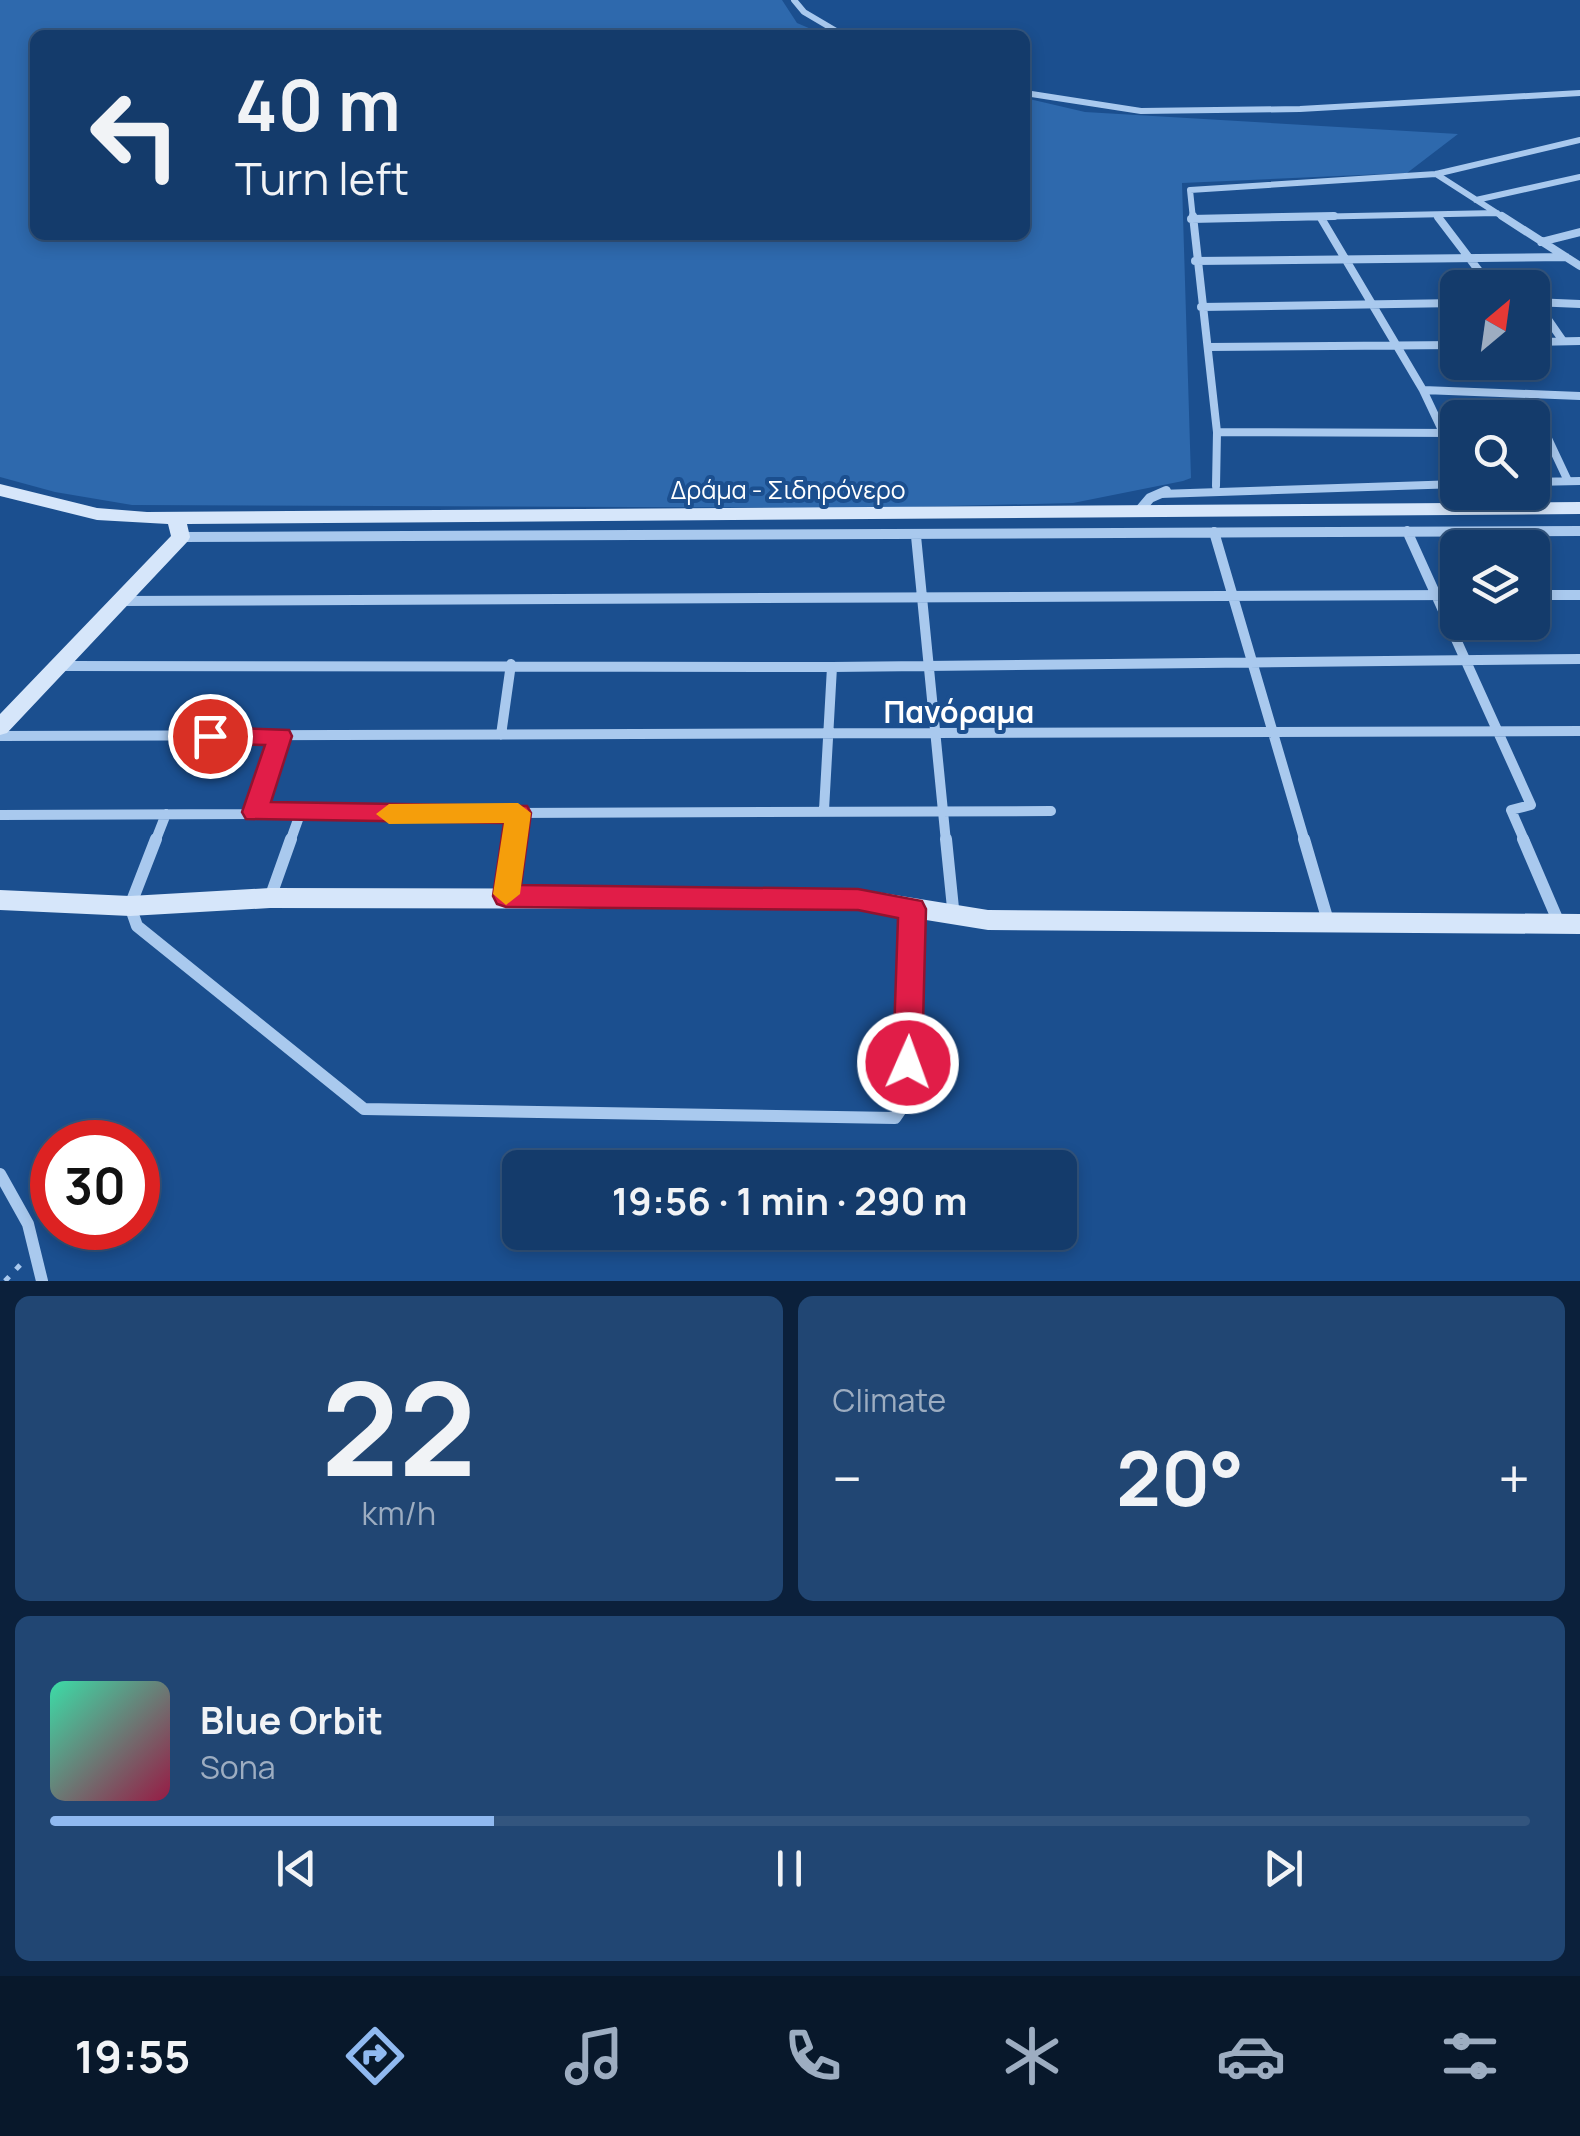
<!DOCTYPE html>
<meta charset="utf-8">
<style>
:root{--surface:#143b6b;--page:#214673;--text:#f1f3f6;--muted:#9dadc1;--line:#33557e;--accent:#90b9f0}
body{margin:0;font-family:Manrope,sans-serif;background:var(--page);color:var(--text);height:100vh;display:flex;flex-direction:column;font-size:38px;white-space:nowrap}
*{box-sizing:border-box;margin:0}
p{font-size:32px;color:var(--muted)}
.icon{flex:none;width:55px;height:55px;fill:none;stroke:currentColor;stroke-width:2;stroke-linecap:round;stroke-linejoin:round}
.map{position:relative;height:1281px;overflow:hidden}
.side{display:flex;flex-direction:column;gap:15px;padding:15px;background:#0b203b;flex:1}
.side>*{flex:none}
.hud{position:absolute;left:30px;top:30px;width:1000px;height:210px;border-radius:15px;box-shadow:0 5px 15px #0003,0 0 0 2px var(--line);background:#143b6b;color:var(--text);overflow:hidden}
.needle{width:65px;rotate:29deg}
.buttons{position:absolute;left:1440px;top:270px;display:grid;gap:20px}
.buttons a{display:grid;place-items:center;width:110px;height:110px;border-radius:15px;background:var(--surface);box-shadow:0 5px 15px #0003,0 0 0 2px var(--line);font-size:50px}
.speed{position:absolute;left:30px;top:1120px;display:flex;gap:20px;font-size:50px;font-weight:700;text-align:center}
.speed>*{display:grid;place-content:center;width:130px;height:130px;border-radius:50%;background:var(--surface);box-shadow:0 5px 15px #0003,0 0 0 2px var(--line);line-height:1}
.speed .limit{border:15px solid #d22;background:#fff;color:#111}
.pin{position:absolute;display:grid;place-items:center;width:85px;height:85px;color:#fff;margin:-42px;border:5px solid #fff;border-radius:50%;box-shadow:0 2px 10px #0007}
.me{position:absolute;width:110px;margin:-55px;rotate:2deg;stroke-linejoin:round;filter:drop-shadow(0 0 8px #0008)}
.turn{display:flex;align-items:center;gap:35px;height:210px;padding:0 40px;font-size:45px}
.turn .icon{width:130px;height:130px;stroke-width:2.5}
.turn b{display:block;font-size:70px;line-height:85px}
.big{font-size:75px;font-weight:700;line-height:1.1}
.side .widget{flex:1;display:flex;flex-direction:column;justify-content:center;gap:15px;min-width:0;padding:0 35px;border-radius:15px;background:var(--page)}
.side .dial{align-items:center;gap:0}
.dial b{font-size:130px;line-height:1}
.song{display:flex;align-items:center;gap:30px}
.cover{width:120px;height:120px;border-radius:15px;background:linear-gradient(135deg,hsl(160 70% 55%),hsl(340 70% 35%))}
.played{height:10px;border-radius:5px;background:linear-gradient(90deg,var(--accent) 30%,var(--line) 30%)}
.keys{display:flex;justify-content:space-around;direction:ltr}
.heat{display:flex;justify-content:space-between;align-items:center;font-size:55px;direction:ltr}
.side .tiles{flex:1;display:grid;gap:15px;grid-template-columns:1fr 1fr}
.widget:last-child{grid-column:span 2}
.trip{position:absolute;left:502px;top:1150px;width:575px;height:100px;border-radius:15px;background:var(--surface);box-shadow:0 5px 15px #0003,0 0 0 2px var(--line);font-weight:700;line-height:100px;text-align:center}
.tab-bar{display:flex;height:160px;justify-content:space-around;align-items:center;background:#08182b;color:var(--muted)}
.tab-bar .icon{width:70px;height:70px}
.tab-bar .selected{color:var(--accent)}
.tab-bar b{font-size:45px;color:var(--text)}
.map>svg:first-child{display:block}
.green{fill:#2e69ad}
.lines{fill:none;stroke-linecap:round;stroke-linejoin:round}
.path{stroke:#a9c9ee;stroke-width:5;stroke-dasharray:6 10;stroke-linecap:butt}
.street-far3{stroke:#a9c9ee;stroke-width:6}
.street-far2{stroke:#a9c9ee;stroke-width:8}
.street-far1{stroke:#a9c9ee;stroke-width:10}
.street{stroke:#a9c9ee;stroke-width:12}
.secondary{fill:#d6e6fa;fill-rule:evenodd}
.route{fill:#e11d48;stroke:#92132f;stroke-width:2.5}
.slow{fill:#f59e0b}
.labels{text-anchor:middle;stroke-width:8;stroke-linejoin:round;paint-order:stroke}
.street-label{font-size:25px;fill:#fff;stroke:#1b4f8f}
.quarter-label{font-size:30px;font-weight:bold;fill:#fff;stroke:#1b4f8f}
</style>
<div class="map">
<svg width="1580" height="1281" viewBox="0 0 1580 1281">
<rect width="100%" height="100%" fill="#1b4f8f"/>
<path class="green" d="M0,0H782L797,23L825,35H35V235H1025V98L1085,112L1458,134L1407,173L1182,183L1191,478L1183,481L1073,503L867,508L132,505L55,492L0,477Z"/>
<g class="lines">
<path class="path" d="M5,1281L21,1264"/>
<path class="street-far3" d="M794,0L804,12L843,35
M1025,93L1141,111L1300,109L1580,93
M1436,174L1506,219
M1476,200L1580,177
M1193,219L1190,190L1436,174L1580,140
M1207,219L1497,213"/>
<path class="street-far2" d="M1193,216L1217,432L1216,486
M1502,216L1580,266
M1438,217L1492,288
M1321,218L1423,390
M1191,219L1334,216
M1541,242L1580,232
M1195,261L1566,257
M1533,302L1580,304
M1536,302L1563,341
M1201,307L1458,303
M1532,342L1580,341
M1208,347L1458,345
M1528,396L1568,481
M1217,432L1458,433
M1458,464L1423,390L1580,396
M1532,482L1580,481
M1160,494L1458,484"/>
<path class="street-far1" d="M1139,511L1150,498L1166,491
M1407,531L1531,805L1511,810L1525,842
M1214,532L1305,842
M916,536L946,842
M181,537L1580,531
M1532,595H1580
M120,601L1458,595
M59,666L832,667L1580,659
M501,735L511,664
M0,736L1580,731
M824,810L832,667
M255,812L280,736
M0,815L1051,811
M155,842L166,814
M290,842L300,814
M514,842L518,813"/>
<path class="street" d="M156,839L130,906L137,926L364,1109L895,1118L906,1102L912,909
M946,839L954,918
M1304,839L1328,921
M1523,839L1559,923
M506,896L514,839
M270,898L291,839
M0,1174L28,1224L42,1281"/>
<path class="secondary" d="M0,484L97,508L147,512L1580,502V514L187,524L190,537L188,541L7,733L0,735V714L171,536L168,524L97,520L0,496Z
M270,888L858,889L988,910L1580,914V934L988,930L858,909L270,908L130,916L0,910V890L130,896Z"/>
</g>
<path class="route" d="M210,727L289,730L292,736L271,802L527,806L531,813L521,885L858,889L922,901L926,909L922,1063L918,1073L908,1076L897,1073L893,1063L898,918L858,910L506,907L497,904L493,896L504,823L246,819L242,812L265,745L202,743L198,736L202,730Z"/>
<path class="slow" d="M518,803L531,813L520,894L506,905L493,894L504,823L389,824L376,814L389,804Z"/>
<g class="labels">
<g class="street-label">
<text x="788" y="499">Δράμα - Σιδηρόνερο</text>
</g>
<g class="quarter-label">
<text x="959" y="723">Πανόραμα</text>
</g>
</g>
</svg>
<div class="buttons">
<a><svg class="needle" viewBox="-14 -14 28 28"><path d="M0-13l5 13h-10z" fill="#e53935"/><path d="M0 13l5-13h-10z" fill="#9dadc1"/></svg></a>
<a><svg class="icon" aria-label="search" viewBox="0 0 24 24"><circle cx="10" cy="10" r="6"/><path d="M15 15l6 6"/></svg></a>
<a><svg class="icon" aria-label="layers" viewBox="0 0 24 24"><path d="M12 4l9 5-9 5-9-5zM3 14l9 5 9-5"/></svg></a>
</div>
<div class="speed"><div class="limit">30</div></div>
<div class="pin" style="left:210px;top:736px;background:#d93025"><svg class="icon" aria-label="arrive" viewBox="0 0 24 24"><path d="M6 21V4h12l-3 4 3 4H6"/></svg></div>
<svg class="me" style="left:908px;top:1063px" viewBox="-20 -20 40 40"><circle r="17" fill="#e11d48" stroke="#fff" stroke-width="3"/><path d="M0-11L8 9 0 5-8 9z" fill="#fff"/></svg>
<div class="trip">19:56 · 1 min · 290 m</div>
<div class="hud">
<div class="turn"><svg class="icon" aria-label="left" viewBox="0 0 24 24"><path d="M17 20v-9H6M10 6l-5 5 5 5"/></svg><div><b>40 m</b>Turn left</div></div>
</div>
</div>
<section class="side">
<div class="tiles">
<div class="widget dial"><b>22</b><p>km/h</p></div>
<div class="widget"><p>Climate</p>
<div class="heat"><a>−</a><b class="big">20°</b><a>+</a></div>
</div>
<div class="widget">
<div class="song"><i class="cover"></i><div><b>Blue Orbit</b><p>Sona</p></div></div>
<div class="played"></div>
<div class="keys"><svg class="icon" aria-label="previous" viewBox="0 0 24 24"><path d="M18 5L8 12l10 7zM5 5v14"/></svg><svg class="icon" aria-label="pause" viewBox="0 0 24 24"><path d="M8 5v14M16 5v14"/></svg><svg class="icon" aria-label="next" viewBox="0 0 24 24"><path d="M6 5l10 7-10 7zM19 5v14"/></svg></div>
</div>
</div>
</section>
<nav class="tab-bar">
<b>19:55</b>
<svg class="icon selected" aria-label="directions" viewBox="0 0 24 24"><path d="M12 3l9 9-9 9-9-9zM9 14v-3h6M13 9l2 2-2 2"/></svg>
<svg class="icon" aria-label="music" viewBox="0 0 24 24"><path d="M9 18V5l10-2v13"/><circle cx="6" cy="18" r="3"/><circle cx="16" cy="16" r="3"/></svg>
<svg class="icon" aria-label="phone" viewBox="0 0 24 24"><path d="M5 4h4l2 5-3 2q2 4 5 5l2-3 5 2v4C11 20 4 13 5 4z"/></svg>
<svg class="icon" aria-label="climate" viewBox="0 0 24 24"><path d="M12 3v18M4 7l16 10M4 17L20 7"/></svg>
<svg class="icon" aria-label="car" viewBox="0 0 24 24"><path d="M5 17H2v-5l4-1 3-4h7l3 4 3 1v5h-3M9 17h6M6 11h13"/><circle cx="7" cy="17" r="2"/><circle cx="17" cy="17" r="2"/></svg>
<svg class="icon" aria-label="filters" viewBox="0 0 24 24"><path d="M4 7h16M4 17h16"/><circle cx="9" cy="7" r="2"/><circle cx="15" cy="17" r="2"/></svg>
</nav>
